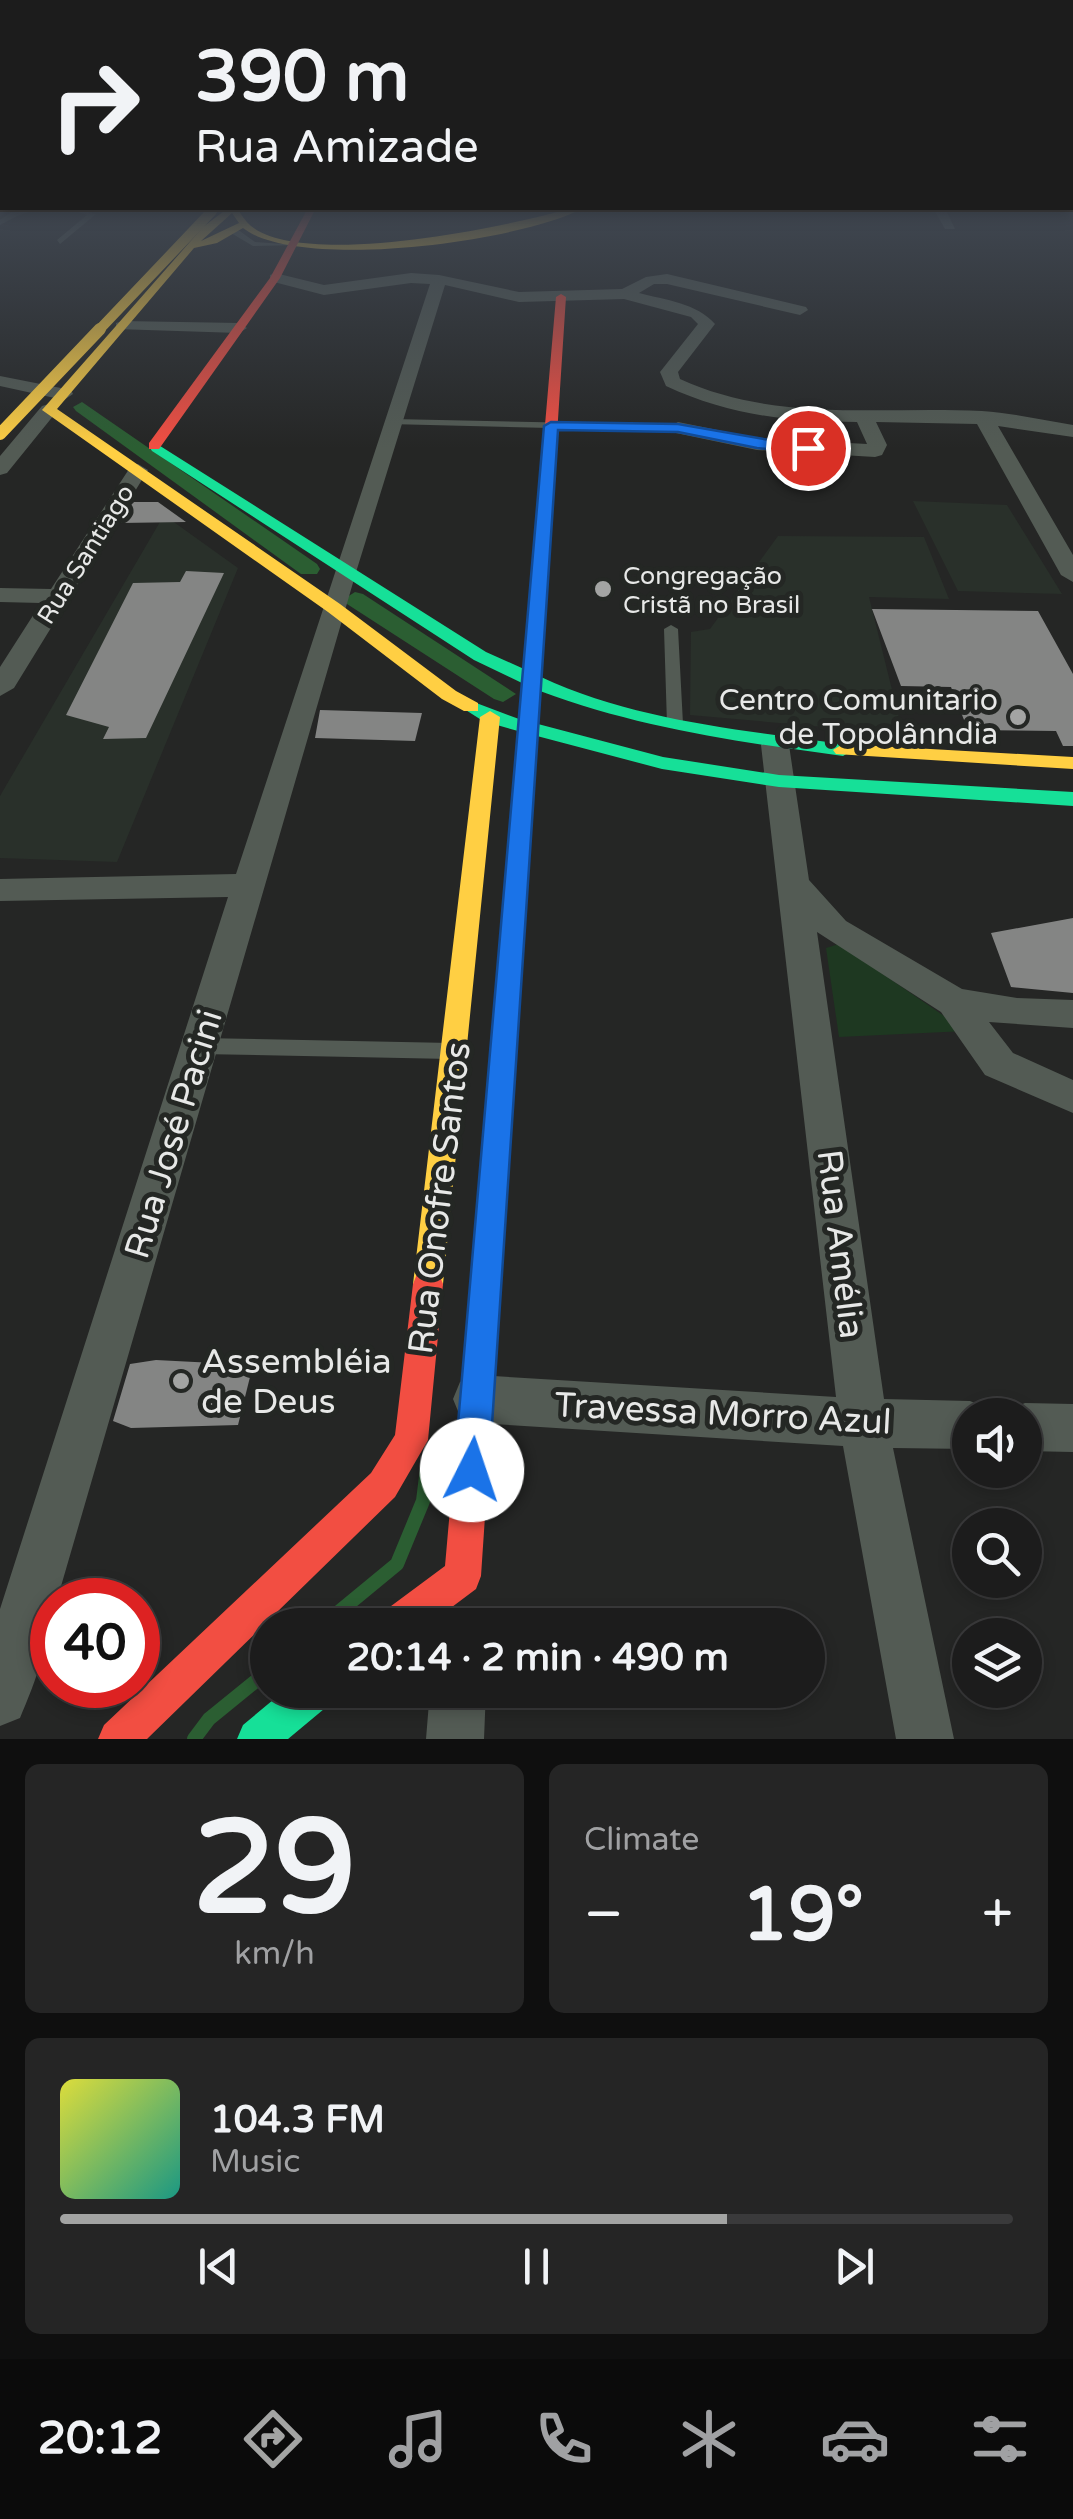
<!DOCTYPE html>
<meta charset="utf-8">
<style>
:root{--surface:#1c1c1c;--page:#252525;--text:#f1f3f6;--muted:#a0a1a3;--line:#3a3a3b;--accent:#a3a4a3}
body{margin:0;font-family:"Varela Round",sans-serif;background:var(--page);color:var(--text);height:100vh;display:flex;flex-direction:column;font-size:38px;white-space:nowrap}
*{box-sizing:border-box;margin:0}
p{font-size:32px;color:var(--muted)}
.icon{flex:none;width:55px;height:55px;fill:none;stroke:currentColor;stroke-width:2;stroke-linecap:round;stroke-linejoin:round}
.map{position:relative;height:1739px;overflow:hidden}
.panel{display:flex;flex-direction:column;gap:25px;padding:25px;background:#0f0f0f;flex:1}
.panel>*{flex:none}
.banner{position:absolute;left:0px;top:0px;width:1075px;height:210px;box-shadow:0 5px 15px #0003,0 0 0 2px var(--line);background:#1c1c1c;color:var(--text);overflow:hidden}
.buttons{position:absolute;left:952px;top:1398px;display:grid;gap:20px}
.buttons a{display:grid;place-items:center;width:90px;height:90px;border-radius:50%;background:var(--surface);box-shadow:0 5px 15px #0003,0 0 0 2px var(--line);font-size:50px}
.speed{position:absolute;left:30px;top:1578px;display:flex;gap:20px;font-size:50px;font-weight:700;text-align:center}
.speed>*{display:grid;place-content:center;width:130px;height:130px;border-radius:50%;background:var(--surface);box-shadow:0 5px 15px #0003,0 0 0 2px var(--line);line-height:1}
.speed .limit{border:15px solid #d22;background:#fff;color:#111}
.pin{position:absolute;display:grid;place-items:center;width:85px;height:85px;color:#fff;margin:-42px;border:5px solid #fff;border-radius:50%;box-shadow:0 2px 10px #0007}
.me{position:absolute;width:110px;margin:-55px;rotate:4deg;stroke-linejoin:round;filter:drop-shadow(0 0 8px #0008)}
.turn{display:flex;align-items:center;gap:35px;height:210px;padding:0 30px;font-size:45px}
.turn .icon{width:130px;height:130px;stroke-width:2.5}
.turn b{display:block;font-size:70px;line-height:85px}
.big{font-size:75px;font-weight:800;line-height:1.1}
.panel .tile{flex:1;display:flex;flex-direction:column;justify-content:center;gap:15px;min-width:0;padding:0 35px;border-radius:15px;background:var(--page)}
.panel .dial{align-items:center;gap:0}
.dial b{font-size:130px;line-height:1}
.song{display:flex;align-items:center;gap:30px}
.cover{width:120px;height:120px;border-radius:15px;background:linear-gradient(135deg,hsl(60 70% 55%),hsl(170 70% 35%))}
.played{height:10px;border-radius:5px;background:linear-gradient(90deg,var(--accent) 70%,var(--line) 70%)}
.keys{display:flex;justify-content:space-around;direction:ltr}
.heat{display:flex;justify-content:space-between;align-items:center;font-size:55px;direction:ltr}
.panel .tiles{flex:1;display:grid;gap:25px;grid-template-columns:1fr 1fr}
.tile:last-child{grid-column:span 2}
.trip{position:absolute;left:250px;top:1608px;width:575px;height:100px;border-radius:50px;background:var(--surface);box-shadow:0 5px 15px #0003,0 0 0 2px var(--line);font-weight:800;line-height:100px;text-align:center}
.tab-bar{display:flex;height:160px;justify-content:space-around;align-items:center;background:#0b0b0b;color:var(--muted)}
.tab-bar .icon{width:70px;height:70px}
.tab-bar .current{color:var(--accent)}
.tab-bar b{font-size:45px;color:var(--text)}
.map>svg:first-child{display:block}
.built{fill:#29302a}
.green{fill:#1e3821}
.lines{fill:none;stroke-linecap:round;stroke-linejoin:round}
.stream{stroke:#2b5e32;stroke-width:14}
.canal{fill:#2b5e32;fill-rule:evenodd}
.building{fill:#848584}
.lane{fill:#535b54;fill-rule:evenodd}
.street{fill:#535b54;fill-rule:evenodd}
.fast{fill:#16e098;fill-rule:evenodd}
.slow{fill:#ffcf43;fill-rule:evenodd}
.jam{fill:#f24e42;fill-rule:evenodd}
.slow-bridge-far1{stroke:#ffcf43;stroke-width:10}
.slow-bridge{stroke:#ffcf43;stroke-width:12}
.route{fill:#1a73e8;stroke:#114b97;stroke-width:2.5}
.poi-dot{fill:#a3a4a3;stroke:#242724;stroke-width:4}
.labels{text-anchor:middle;stroke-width:10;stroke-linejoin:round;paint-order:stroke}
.far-street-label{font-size:25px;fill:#e7e8e7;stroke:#242724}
.far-poi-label{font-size:25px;fill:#e7e8e7;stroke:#242724;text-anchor:start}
.poi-label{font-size:30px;fill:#e7e8e7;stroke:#242724;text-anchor:end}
.near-street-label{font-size:35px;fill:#e7e8e7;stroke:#242724}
.near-poi-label{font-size:35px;fill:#e7e8e7;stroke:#242724;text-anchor:start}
</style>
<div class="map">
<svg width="1073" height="1739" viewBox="0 0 1073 1739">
<rect width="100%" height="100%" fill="#252625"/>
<path class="built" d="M913,501L1007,505L1062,594L958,591Z
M164,515L238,568L117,862L0,858V796Z
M778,536L924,537L949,599L869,597L903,734L690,715L691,632L710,629Z"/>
<path class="green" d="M839,944L966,1031L839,1037L826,948Z"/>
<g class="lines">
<path class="stream" d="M323,1625L397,1564L423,1501L427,1468
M194,1739L209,1719L268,1671"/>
<path class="canal" d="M82,402L317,564L320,569L317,574H301L76,411L73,407Z
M355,592L363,594L516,694L503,702L494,699L347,604L344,599Z"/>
</g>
<path class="building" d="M133,502H158L186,522L120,523Z
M186,571L224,573L146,738L103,739L109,727L66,715L133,583L180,582Z
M872,609L1038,611L1073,674V746H1063L1056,731L968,730L951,687L901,686Z
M320,710L422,713L415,741L315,738Z
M1073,918V993L1011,987L991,933Z
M156,1360L253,1365L238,1425L131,1428L113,1421L130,1364Z"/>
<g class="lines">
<path class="lane" d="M32,208H41L17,216L0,225V220L11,212Z
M65,208H74L96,214L60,244L57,240L87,215Z
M231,229H237L255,242L298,245L253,246L231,233Z
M393,419L678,425L683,428L678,431L389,424V420Z
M671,625L678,629L683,724L675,729L667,724L664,629Z
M200,1038L451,1043L458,1045L461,1051L458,1057L451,1059L200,1054L193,1052L190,1046L193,1040Z"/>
<path class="street" d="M933,208H945L955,229H945Z
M275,273L324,285L411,273L439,275L519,292L622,289L646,277L667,274L806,307L808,310L800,315L667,284H654L639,293C665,300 697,303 715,324L678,372L680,379C776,423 880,406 982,411C1012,413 1043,420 1073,425V437L998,426L1073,555V582L1061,575L977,424L876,422L887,445L882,455L875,457L757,450L671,432L668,428L678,422L757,438L867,444L857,422C789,422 728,415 666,386L660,372L698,324L691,317L624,299L519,302L445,285L357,569L57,1600H52C52,1638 35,1683 20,1718L0,1726V1609L228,897L0,901V879L236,874L430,284L411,283L324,295L270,281V275Z
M122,321L239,323L247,328L239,333L116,329V323Z
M0,376L71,390L73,394L64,400L0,386Z
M49,404L58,410L7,473L0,475V456L42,406Z
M138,464L148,470L14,688L0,696V667L41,603L0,602V588L51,589L131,466Z
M775,736L785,739L789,745L809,880L846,921L962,989L1017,998L1073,1000V1028L989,1022L1013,1053L1073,1080V1113L985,1075L941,1012L817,932L884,1399L970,1401L987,1408L990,1415H970V1449L893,1448L954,1739H896L843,1446L477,1423L460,1416L453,1399L460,1382L477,1375L836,1397L761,745L765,739Z
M1025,1403L1073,1404V1452L1025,1451V1415H1005L1008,1410Z
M430,1690H486L484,1739H426Z"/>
<path class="fast" d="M157,444L486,652L524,669L531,588L539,583L545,584L541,677C636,721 741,730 843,744L853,750L843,756C739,742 639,728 540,691L538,724L663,757L779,775L1073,792V806L779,787L662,769L537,736L497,1338L492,1349L481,1354L470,1349L465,1338L518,731L483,721L461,707L471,701L519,719L522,683L474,660L152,451L150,448Z
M285,1690H336L330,1704L288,1739H237L243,1725Z"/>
<path class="slow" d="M228,208H237C241,214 245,221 251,226C305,269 508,227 571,208H583C524,241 299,272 243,228L217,243L194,248L57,409L340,604L456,691L478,703V711H464L442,699L328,612L42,410L203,227ZM232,213L239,223L201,241Z
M490,711L500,717L443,1284L439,1294L428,1299L417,1294L413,1284L480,717Z
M843,744L1073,757V769L836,754L833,750Z"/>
<path class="jam" d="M308,208H316L280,278L159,449H149V443L270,278Z
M561,294L566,297L547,588L539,593L531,588L556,297Z
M428,1269L439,1274L443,1284L428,1440L395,1497L147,1739H98L104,1725L371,1473L395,1435L413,1284L417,1274Z
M481,1322L492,1327L497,1338L481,1576L476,1589L428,1625H377L383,1612L445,1566L465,1338L470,1327Z"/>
<path class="slow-bridge-far1" d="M98,331L212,211"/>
<path class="slow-bridge" d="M0,434L100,329"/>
</g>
<linearGradient id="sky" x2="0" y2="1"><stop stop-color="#141514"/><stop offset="0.46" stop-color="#404751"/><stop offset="1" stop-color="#404751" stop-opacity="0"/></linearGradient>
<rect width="1073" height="449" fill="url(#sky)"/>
<path class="route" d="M551,422L678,424L815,448L808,453L757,448L678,432L558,430L489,1470L484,1482L472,1487L459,1482L454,1470L544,426Z"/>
<g class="poi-dot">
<circle cx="603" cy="589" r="10"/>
<circle cx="1018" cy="717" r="10"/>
<circle cx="181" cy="1381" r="10"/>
</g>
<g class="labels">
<g class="far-street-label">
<text transform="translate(85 554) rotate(-58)" y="9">Rua Santiago</text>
</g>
<g class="far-poi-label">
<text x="623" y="584">Congregação<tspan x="623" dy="29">Cristã no Brasil</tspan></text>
</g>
<g class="poi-label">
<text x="998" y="710">Centro Comunitario<tspan x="998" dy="34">de Topolânndia</tspan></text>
</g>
<g class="near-street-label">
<text transform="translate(173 1134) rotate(-73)" y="12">Rua José Pacini</text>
<text transform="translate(439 1198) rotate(-83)" y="12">Rua Onofre Santos</text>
<text transform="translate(841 1244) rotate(83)" y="12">Rua Amélia</text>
<text transform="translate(723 1413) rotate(3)" y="12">Travessa Morro Azul</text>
</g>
<g class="near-poi-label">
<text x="201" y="1373">Assembléia<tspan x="201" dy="40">de Deus</tspan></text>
</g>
</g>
</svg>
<div class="buttons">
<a><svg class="icon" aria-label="sound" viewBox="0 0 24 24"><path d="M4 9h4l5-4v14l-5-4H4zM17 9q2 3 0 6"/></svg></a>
<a><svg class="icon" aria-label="search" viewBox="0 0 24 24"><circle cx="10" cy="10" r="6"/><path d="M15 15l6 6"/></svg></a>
<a><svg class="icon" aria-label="layers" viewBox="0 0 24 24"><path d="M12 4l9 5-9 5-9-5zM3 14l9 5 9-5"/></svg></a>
</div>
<div class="speed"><div class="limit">40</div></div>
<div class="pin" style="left:808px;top:448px;background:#d93025"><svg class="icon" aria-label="arrive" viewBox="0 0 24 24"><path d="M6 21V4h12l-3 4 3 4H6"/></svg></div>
<svg class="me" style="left:472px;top:1470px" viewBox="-20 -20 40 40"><circle r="19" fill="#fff"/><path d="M0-13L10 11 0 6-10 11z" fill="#1a73e8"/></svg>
<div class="trip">20:14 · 2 min · 490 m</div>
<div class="banner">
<div class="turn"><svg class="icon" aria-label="right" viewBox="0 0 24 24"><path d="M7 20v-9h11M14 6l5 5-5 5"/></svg><div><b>390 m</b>Rua Amizade</div></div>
</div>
</div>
<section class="panel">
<div class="tiles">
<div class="tile dial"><b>29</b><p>km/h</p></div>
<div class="tile"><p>Climate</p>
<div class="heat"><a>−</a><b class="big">19°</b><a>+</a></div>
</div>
<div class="tile">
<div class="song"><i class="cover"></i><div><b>104.3 FM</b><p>Music</p></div></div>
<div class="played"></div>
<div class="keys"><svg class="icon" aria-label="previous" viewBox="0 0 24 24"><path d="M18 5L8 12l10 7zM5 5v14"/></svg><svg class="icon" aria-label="pause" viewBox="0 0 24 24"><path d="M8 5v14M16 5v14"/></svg><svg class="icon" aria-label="next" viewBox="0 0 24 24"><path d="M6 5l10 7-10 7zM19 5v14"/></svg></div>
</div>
</div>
</section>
<nav class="tab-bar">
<b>20:12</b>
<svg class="icon current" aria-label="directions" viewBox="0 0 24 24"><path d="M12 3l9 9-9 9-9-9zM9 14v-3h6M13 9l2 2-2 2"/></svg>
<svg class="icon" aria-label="music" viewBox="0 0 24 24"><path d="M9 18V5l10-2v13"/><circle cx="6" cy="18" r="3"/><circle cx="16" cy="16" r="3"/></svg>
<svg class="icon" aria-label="phone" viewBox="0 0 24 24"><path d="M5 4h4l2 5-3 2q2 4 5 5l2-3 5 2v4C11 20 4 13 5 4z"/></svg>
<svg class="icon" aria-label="climate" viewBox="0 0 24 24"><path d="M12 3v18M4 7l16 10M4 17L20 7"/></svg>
<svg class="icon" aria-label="car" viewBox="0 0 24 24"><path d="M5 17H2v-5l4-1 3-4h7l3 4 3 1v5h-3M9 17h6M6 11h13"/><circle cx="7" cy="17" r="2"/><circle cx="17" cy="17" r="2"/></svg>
<svg class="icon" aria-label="filters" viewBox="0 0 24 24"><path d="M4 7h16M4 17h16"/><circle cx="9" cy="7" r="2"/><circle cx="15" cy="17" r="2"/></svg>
</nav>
